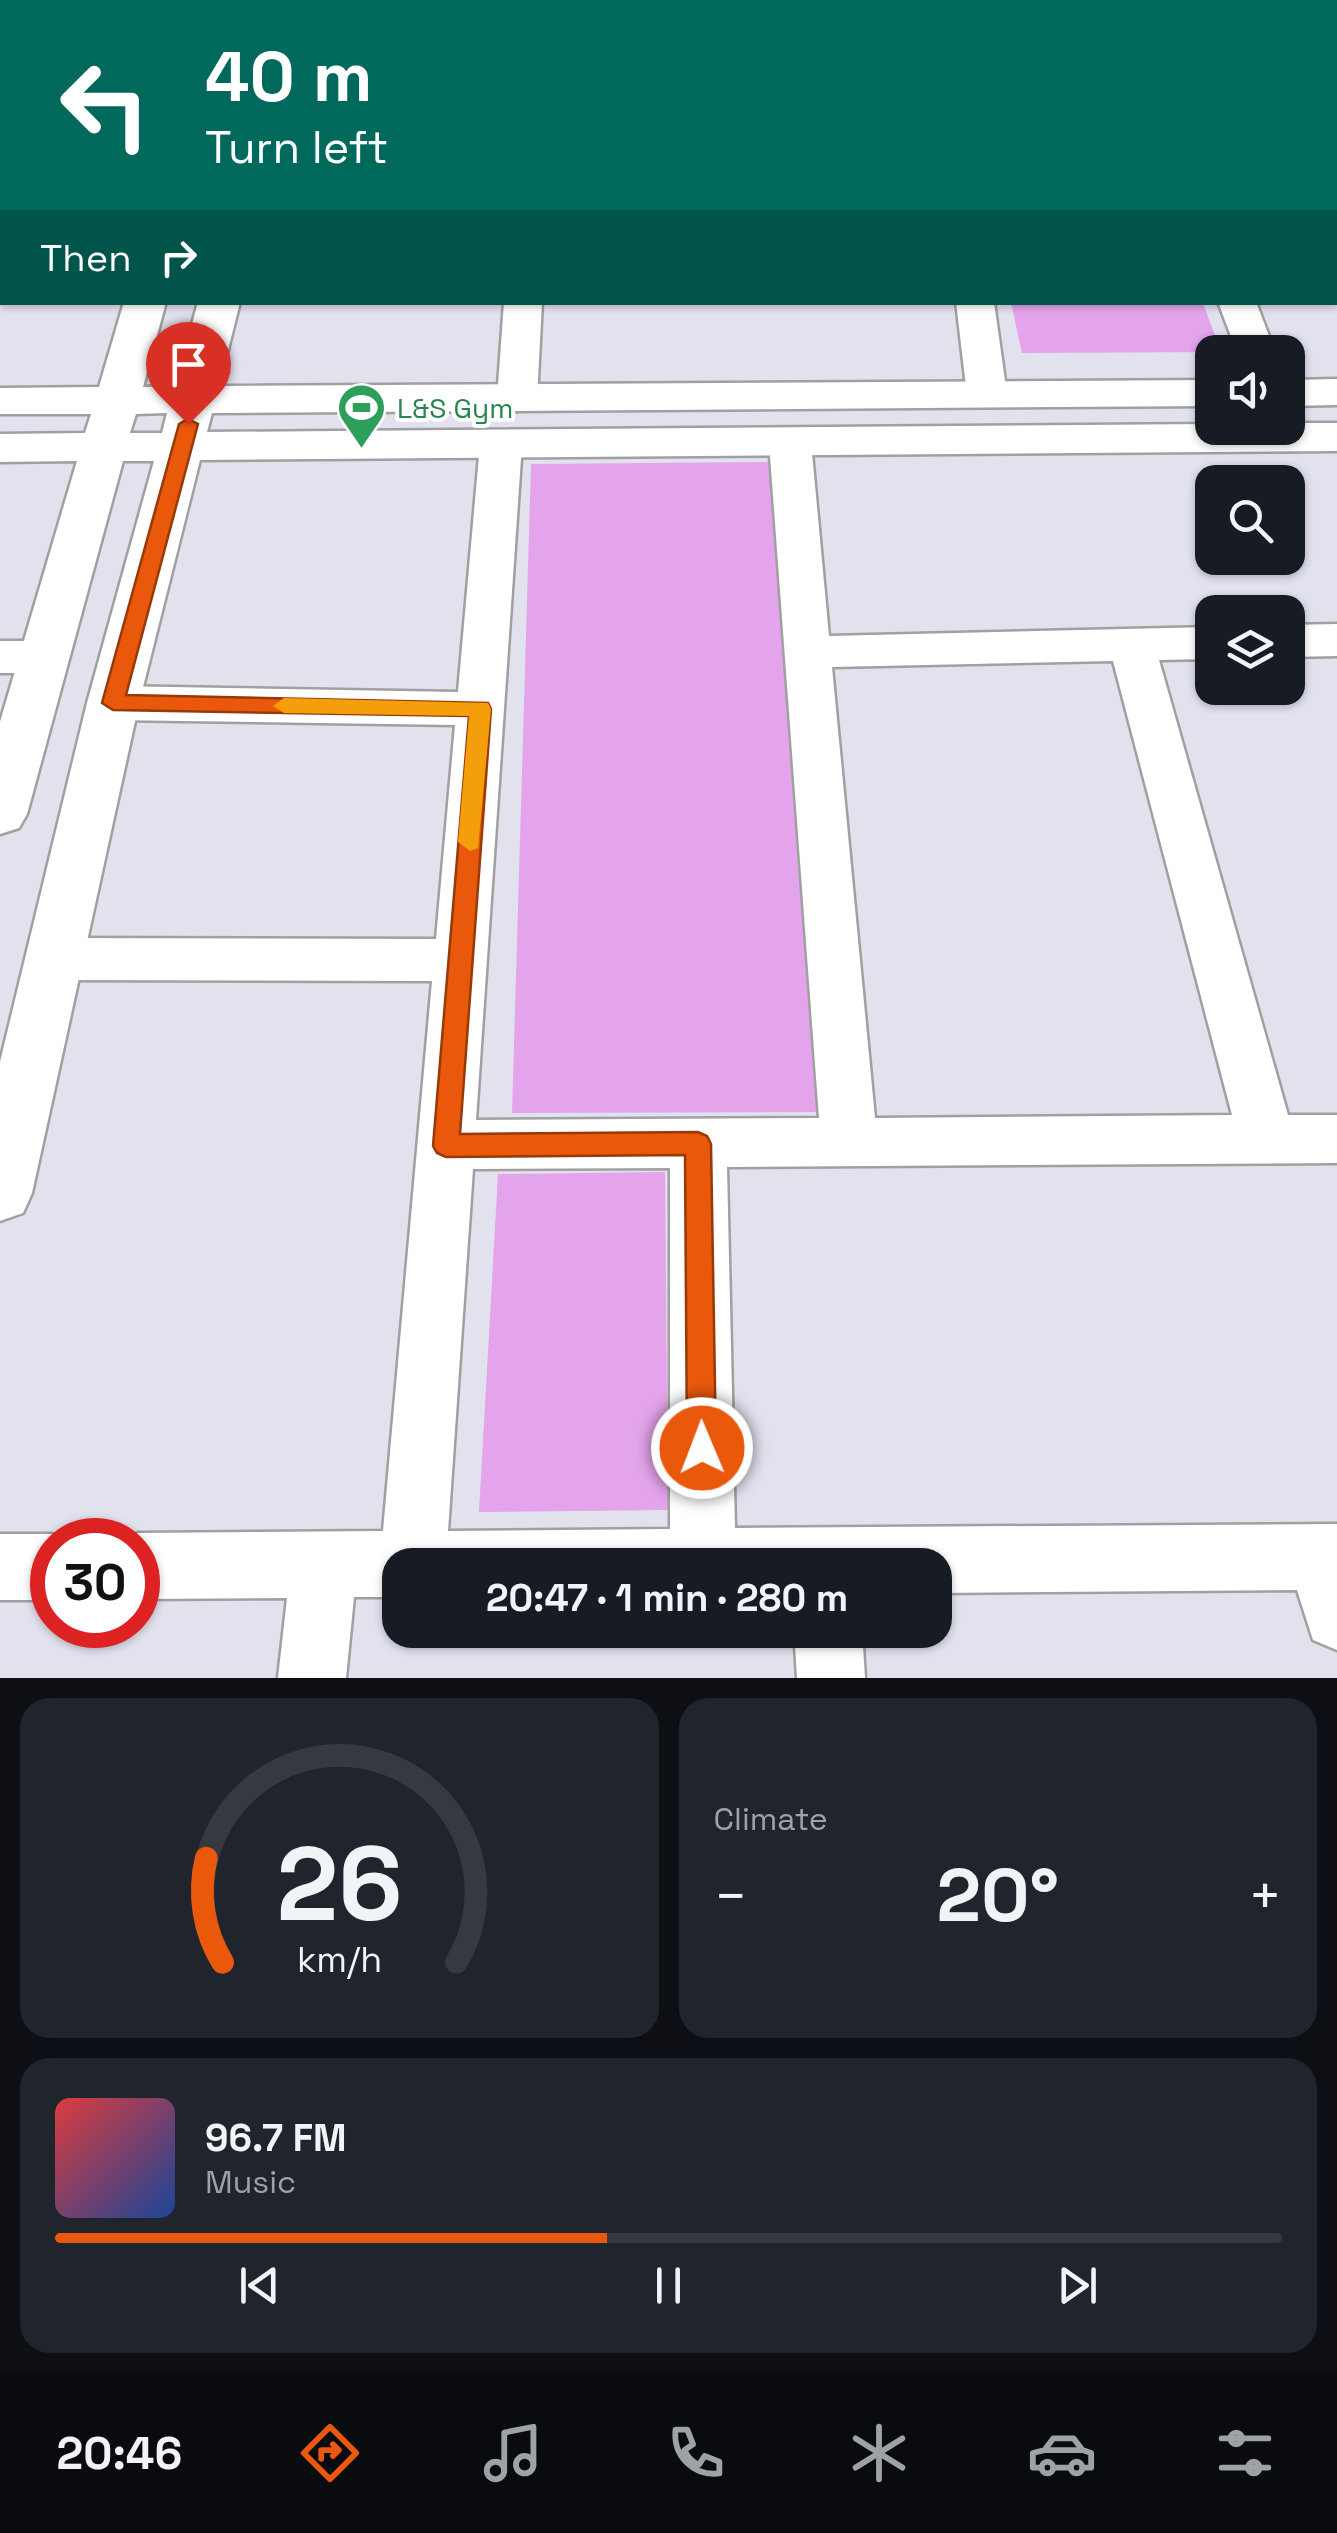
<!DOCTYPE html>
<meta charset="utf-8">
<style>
:root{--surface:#171b24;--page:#20242c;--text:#f1f3f6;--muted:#9ea1a6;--line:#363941;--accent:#ea580c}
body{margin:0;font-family:"Space Grotesk",sans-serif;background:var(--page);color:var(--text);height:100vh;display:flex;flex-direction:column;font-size:38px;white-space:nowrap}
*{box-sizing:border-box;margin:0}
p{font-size:32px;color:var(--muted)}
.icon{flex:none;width:55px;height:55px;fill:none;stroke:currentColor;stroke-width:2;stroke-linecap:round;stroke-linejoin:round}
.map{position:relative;height:1678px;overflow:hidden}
.side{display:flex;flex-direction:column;gap:20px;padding:20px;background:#0d0f14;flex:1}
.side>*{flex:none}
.banner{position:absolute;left:0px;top:0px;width:1338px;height:305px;box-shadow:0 2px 8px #0004;background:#00695c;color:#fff;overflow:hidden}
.fabs{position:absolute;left:1195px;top:335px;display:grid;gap:20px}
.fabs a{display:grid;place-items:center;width:110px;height:110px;border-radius:20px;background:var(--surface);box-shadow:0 2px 8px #0004;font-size:50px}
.speed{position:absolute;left:30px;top:1518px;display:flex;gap:20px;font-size:50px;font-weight:700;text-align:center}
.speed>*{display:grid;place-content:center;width:130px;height:130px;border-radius:50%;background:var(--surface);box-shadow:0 2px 8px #0004;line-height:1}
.speed .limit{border:15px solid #d22;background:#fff;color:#111}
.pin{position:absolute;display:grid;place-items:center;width:85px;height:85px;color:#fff;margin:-102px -42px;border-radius:50% 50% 50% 0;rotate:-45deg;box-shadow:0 0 10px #0007}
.pin .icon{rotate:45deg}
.me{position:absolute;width:110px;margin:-55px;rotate:359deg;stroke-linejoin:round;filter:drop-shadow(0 0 8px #0008)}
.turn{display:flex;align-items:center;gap:35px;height:210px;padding:0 40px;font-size:45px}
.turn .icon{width:130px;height:130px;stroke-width:2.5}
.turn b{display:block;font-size:70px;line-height:85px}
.then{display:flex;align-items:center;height:95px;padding:0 40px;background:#0003;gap:20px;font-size:38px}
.big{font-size:75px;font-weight:600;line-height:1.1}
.side .widget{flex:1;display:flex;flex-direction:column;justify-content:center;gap:15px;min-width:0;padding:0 35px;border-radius:30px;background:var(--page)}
.side .dial{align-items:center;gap:0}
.dial svg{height:260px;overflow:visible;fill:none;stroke:var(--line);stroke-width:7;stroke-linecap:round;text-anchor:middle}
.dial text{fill:var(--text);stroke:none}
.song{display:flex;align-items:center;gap:30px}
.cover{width:120px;height:120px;border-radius:15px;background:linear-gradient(135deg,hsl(0 70% 55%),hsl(220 70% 35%))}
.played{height:10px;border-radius:5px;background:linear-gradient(90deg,var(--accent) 45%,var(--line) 45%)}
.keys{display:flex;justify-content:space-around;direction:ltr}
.heat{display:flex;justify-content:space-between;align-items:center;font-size:55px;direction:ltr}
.side .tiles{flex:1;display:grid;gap:20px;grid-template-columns:1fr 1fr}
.widget:last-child{grid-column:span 2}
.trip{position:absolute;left:382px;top:1548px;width:570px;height:100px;border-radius:30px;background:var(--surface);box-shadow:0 2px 8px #0004;font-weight:600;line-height:100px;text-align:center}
.dock{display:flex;height:160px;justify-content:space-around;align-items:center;background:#090b0e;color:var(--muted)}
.dock .icon{width:70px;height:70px}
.dock .on{color:var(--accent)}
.dock b{font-size:45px;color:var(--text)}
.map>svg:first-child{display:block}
.grass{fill:#e3a4eb}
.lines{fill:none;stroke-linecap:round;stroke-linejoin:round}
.minor-casing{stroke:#a0a0a0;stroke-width:5}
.tertiary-casing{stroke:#a0a0a0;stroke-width:5}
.minor{fill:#fff;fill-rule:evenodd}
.tertiary{fill:#fff;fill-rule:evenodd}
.route{fill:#ea580c;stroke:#983908;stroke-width:2.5}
.slow{fill:#f59e0b}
.labels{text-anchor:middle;stroke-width:8;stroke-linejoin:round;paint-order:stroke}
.leisure-label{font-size:28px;fill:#27864d;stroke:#fff;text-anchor:start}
</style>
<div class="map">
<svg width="1337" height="1678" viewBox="0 0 1337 1678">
<rect width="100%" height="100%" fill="#e2e1ee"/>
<path class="grass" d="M1011,303H1203L1221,352L1022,353Z
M772,462L822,1112L512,1113L531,464Z
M665,1172L668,1510L479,1512L498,1174Z"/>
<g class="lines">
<defs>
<path id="minor" d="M746,0H778L779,2H748Z
M1196,0H1228L1229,2H1198Z
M0,68H2V88H0Z
M0,213H2V235H0Z
M504,302H542L537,399L531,408L517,411L503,408L497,399Z
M956,302H994L1007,395L1001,404L987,407L973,404L967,395Z
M1218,302H1256L1275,352H1237Z
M790,429L805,433L811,442L829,636L1212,627V659L1159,660L1288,1115H1337V1163L727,1167L735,1528L1337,1524V1650L1313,1640L1297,1590L935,1593V1565H400V1597H354L346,1678H278L287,1598L138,1599V1540H121L138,1533L383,1531L432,981L54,980L35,974L28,959L35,944L54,938L436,939L455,725L113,720L96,715L90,703L96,691L113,686L458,692L480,444L486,435L501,431L516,435L522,444L476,1120L819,1118L769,442L775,433ZM1113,661L1232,1115L875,1118L832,667ZM670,1168V1529L448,1531L473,1169Z
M1337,624V656L1288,657V625Z
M0,641H46L62,646L69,657L62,668L46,673H0Z
M0,1534H52L67,1540H52V1600H0Z
M794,1630H862L865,1678H797Z"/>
<path id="tertiary" d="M273,0H307V2H273Z
M1335,73H1337V95H1335Z
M124,302H166L143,387L175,386L198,302H240L219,386L1212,380V406L212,413L207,432L1212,424V428H1288V423H1337V451L200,460L139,703L32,1193L23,1213L0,1221V1062L87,703L154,461H123L27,814L19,828L0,834V722L77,461L0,462V434L85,433L91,414H0V388L99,387ZM167,413L162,433H130L136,414Z
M1337,379V405L1288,406V380Z"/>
</defs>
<use href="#minor" class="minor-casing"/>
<use href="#tertiary" class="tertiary-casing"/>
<use href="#minor" class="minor"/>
<use href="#tertiary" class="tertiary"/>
</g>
<path class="route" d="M188,419L198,424L126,695L488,703L491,709L460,1134L698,1132L707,1136L711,1144L716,1448L712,1458L702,1462L692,1458L687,1448L685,1155L446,1157L437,1153L433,1146L469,716L113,710L102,703L179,424Z"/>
<path class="slow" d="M284,698L488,703L491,709L478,848L470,851L458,842L469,716L284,713L273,706Z"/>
<defs>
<symbol id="stadium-pin" viewBox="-11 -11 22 30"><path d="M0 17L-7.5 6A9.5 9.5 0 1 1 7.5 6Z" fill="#2e9e5b" stroke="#fff"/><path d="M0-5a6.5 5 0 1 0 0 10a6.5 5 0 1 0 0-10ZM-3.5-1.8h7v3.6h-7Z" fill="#fff"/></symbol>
</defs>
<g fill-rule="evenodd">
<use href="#stadium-pin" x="334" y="380" width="55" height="75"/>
</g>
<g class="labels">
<g class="leisure-label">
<text x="397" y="418">L&amp;S Gym</text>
</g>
</g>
</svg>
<div class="fabs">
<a><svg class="icon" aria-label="sound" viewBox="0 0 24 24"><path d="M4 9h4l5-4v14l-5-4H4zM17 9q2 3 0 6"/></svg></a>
<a><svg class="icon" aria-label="search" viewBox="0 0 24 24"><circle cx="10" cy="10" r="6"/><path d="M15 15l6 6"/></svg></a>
<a><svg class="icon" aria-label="layers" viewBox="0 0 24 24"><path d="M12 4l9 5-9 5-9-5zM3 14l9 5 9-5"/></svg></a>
</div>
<div class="speed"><div class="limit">30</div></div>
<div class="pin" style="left:188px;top:424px;background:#d93025"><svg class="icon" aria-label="arrive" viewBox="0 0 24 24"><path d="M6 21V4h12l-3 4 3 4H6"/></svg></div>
<svg class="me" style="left:702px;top:1448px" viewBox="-20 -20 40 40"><circle r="17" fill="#ea580c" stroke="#fff" stroke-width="3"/><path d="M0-11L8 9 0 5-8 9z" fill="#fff"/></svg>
<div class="trip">20:47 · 1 min · 280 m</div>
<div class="banner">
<div class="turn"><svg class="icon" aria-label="left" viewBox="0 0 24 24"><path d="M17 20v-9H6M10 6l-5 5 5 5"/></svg><div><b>40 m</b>Turn left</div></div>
<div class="then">Then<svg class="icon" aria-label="right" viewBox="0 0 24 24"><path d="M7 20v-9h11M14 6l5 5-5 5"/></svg></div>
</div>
</div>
<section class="side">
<div class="tiles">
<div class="widget dial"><svg viewBox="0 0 100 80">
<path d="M14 69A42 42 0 1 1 86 69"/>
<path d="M14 69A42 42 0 0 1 9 37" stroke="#ea580c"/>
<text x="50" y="56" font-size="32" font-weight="700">26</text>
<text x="50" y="72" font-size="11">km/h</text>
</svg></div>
<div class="widget"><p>Climate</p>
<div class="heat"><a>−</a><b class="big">20°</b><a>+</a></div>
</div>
<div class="widget">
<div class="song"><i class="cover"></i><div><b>96.7 FM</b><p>Music</p></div></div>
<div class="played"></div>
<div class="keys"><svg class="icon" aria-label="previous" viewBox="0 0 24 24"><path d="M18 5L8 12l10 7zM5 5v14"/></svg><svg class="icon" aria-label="pause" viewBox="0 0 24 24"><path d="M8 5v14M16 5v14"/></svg><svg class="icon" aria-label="next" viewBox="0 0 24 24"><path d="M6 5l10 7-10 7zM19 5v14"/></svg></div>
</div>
</div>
</section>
<nav class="dock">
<b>20:46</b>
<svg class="icon on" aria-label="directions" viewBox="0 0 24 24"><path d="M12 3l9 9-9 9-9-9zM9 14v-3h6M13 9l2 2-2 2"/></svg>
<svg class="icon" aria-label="music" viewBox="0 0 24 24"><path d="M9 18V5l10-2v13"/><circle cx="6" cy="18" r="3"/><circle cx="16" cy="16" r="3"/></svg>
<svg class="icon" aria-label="phone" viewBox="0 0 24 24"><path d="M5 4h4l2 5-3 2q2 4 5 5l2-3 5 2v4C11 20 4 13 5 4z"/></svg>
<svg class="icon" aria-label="climate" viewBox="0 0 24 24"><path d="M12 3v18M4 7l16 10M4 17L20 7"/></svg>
<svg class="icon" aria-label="car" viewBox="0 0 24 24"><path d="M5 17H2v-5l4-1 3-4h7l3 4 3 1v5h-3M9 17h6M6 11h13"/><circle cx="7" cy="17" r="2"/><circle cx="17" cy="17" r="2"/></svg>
<svg class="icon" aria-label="filters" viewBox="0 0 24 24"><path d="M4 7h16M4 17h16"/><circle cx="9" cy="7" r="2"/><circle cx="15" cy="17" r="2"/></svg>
</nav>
